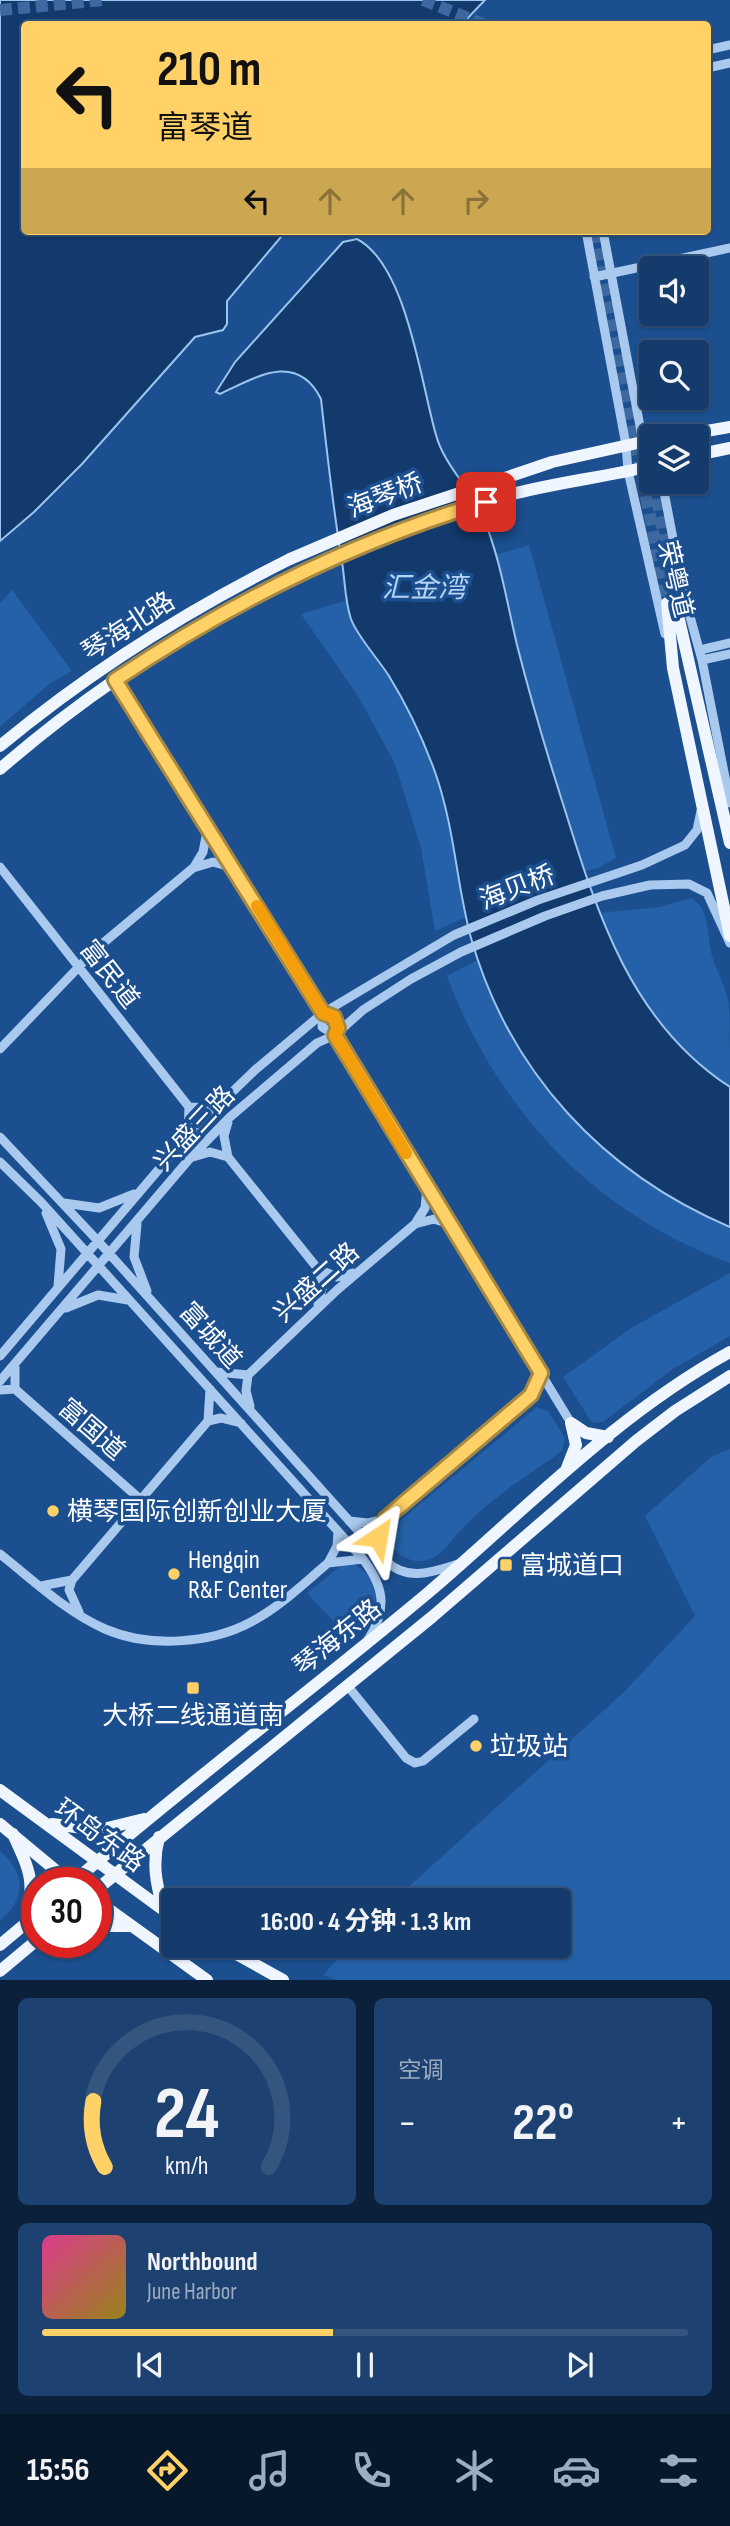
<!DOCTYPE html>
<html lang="zh">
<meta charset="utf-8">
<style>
:root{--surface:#143b6b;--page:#1d4271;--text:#f1f3f6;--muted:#9dadc1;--line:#33557e;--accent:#ffd166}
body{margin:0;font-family:"Sofia Sans Condensed","Noto Sans SC",sans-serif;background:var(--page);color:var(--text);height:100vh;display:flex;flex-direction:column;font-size:26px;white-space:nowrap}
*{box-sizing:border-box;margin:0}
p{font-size:23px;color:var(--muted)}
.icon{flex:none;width:38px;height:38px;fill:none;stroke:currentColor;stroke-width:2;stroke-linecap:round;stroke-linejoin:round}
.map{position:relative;height:1980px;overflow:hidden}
.details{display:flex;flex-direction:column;gap:18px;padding:18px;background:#0b203b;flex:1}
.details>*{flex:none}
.top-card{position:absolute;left:21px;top:21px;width:690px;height:214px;border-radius:7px;box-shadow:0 2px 5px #0004,0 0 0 2px var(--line);background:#ffd166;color:#111;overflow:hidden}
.tools{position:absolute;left:639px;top:256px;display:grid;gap:14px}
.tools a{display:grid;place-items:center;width:70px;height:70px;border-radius:7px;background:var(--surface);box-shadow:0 2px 5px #0004,0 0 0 2px var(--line);font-size:35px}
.speed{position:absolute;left:21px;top:1867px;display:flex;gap:14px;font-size:35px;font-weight:700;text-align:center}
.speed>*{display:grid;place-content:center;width:91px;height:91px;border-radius:50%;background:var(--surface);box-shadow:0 2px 5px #0004,0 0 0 2px var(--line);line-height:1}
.speed .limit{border:10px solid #d22;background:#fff;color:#111}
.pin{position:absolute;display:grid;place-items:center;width:60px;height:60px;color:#fff;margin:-30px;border-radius:14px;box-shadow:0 4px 10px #0006}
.me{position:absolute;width:77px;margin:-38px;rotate:33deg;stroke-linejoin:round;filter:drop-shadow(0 0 5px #0008)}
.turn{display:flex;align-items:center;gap:24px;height:147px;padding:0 21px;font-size:32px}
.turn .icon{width:91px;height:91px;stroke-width:2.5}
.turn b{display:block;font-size:49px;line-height:60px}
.lanes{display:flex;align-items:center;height:66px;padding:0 21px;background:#0003;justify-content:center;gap:35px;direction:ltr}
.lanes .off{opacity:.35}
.big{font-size:52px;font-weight:700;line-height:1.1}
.details .tile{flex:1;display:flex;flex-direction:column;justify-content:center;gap:10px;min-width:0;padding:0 24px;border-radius:10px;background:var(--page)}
.details .dial{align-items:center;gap:0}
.dial svg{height:182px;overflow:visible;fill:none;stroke:var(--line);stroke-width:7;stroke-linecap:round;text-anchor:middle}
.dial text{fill:var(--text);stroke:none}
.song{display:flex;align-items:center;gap:21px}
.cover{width:84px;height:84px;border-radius:10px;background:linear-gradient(135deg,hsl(330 70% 55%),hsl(50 70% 35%))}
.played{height:7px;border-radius:4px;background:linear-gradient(90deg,var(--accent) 45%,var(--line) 45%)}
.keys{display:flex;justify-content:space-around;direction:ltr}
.heat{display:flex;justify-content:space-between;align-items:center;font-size:38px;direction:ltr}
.details .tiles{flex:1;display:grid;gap:18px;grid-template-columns:1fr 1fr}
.tile:last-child{grid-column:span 2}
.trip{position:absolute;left:161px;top:1888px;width:410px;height:70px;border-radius:7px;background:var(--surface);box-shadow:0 2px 5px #0004,0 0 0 2px var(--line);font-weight:700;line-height:70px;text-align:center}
.dock{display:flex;height:112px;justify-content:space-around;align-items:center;background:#08182b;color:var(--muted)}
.dock .icon{width:49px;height:49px}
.dock .on{color:var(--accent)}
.dock b{font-size:32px;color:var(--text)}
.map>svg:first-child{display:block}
.green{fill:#2461a8}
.water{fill:#123a6d;stroke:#9cc4f0;stroke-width:2}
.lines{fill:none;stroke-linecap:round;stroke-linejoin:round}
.major-tunnel{stroke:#3d69a0;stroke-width:12;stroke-dasharray:12 6;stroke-linecap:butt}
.minor{stroke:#a9c9ee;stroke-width:9}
.major{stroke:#f0f6ff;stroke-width:12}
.major-bridge{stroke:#f0f6ff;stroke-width:12}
.route-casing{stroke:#a68842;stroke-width:18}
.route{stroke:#ffd166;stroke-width:12}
.slow{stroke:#f59e0b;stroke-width:12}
.poi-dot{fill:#ffd166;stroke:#1b4f8f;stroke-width:2.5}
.labels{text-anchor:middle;stroke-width:7;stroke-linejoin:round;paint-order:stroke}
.street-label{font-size:26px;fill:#fff;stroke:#1b4f8f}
.poi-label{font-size:26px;fill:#fff;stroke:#1b4f8f;text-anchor:start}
.water-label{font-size:28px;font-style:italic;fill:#b5d3f5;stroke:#1b4f8f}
</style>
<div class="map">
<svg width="730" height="1980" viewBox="0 0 730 1980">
<rect width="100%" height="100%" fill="#1b4f8f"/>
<path class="green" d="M529,545L616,858L598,868L550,880L435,931L421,848L395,764L358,696L301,614Z
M12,590L72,671L49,684L0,727V603Z
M691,898C710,909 707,932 711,952C715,969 726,985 729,1004C730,1030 730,1060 730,1087C669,1047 621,981 598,913L660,907Z
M478,960C522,1085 609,1175 730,1227V1263C595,1214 497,1110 447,976Z
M730,1273V1336L673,1369L603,1422L592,1423L563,1377L631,1328Z
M537,1407L548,1411L565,1438L562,1451C527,1476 489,1499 460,1531C450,1541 442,1556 428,1560C410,1565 396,1554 388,1540L390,1529Z
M730,1449V1980H336L323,1975L350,1946H558V1900H394L624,1692L695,1616L645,1516L712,1456Z
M352,1563C393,1586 376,1613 347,1636L307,1593L342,1565Z
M0,1851C25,1871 27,1900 0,1920Z"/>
<path class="water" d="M0,0H485L462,24H24V231H286L227,301V324L223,330L195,337L82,464L34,512L0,541Z
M357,239C407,265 421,384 436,435C444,465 471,489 483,517C500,557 507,603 517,645C531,700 547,754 564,807C597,913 631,1023 730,1087V1227C603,1173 509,1072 471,938C456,882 455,829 435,772C423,739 408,707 389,676C379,660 357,636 351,619C345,602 345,580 342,562C333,508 327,453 321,399C297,351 256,377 220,394L216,392L235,362L343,242Z"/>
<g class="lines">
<path class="major-tunnel" d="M423,0L483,24
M0,10L104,0
M594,231L667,603
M654,481L668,563"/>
<path class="minor" d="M707,50L730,45
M707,68L730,63
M586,231L626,445L628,471L665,634
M603,231L643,442L651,453
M594,277L730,248
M662,481L683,591L702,660L730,803
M700,650L730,643
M702,660L730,654
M115,680L323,1013
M0,867L189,1107
M194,867L203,852L208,826
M323,1013L337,1022L335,1035
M323,1013L322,1027L335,1035
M335,1035L571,1423
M0,1049L96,949L193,868L213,862L234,868
M189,1107L214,1108
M228,1122L224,1136L228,1157L318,1269L323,1285L318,1304
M188,1135L189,1107
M0,1137L97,1240L388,1564
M193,1157L210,1152L228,1157
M0,1162L41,1202L363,1559C384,1587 388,1608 368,1640
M64,1203L99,1208L134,1194
M46,1213L61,1249L58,1286
M137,1224L134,1257L147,1291
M415,1224L434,1219L449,1224
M318,1269L337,1277L353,1273
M66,1308L98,1295L128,1300
M0,1356L188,1135L255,1070L323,1013L454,935L538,900L642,865L685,845L697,830L701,811
M217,1372L248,1375
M0,1381L191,1157L230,1117L317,1043L335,1035L363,1010L411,979L461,952L545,916L602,896L650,885L689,884L707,893L730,943
M15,1389L141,1500
M0,1390L15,1389V1364
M250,1406L246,1391L248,1375L337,1290L415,1224L425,1208L427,1188
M208,1421L221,1418L241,1423
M349,1521L368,1523L385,1519L531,1395L541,1373
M338,1532L337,1546L328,1563L363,1559
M0,1554C33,1580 66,1612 105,1629C149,1648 210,1644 251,1622C280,1607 304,1583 328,1563
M380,1554L378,1537L385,1519
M386,1561C408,1582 432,1572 458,1564
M41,1586L72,1580
M79,1612L69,1590L72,1580L208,1421L210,1389
M347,1685L406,1758L415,1763L423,1761L474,1719"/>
<path class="major" d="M678,436L730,427
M696,455L730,448
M499,480L552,462L651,440
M675,602L730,843
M667,603L673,668L730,936
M0,746C89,672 186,611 290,559
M0,769C145,643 317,551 501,497C550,483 601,478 651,466
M571,1423L586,1433L608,1437
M567,1468L576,1445L571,1423
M0,1790L173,1917
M0,1824L71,1883
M52,1824L99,1830L144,1819
M13,1834C31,1873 35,1881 26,1923
M159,1837C152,1864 156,1882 163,1909
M72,1883C188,1783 311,1691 429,1592C526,1509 617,1414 730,1352
M96,1890L432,1617L636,1441L675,1411L730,1376
M96,1900L207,1980
M96,1926H131
M0,1945L37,1914
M222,1946L283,1980
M0,1971L37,1940"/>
<path class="major-bridge" d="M290,559L393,515L499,480"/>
</g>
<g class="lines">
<defs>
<path id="route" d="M378,1537L385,1519L531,1395L541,1373L335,1035L338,1028L334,1017L323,1013L115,680C230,603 353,541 486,502"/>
</defs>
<use href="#route" class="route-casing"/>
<use href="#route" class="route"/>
<path class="slow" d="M257,906L323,1013L334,1017L338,1028L335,1035L406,1153"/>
</g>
<g class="poi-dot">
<circle cx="53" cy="1511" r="7"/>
<rect x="499" y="1558" width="14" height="14" rx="3.5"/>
<circle cx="174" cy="1574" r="7"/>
<rect x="186" y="1681" width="14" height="14" rx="3.5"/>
<circle cx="476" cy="1746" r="7"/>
</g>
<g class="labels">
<g class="street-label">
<text transform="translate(385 495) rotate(-21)" y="9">海琴桥</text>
<text transform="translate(676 579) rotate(77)" y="9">荣粤道</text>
<text transform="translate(128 626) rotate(-33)" y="9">琴海北路</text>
<text transform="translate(517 887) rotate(-21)" y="9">海贝桥</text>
<text transform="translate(110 974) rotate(52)" y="9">富民道</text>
<text transform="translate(194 1128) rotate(-47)" y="9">兴盛三路</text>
<text transform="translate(316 1282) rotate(-42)" y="9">兴盛二路</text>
<text transform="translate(211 1335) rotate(48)" y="9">富城道</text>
<text transform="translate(92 1429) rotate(41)" y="9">富国道</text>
<text transform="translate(337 1637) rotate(-39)" y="9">琴海东路</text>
<text transform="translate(100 1835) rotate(36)" y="9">环岛东路</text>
</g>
<g class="poi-label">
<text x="67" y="1520">横琴国际创新创业大厦</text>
<text x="188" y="1568">Hengqin<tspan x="188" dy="30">R&amp;F Center</tspan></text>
<text x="520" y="1574">富城道口</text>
<text x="193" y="1724" text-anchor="middle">大桥二线通道南</text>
<text x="490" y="1755">垃圾站</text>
</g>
<g class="water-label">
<text x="424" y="597">汇金湾</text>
</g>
</g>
</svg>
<div class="tools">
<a><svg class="icon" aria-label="sound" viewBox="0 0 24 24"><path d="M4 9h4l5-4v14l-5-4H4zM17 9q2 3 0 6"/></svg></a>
<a><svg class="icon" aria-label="search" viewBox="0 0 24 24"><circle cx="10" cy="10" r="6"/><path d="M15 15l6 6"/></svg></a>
<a><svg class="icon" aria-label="layers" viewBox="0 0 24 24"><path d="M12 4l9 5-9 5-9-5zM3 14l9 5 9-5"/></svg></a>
</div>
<div class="speed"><div class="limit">30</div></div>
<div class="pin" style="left:486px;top:502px;background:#d93025"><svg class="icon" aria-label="arrive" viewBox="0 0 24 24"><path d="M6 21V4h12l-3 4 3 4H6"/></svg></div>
<svg class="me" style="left:378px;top:1537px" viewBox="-20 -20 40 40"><path d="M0-17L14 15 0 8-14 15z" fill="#ffd166" stroke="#fff" stroke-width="4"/></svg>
<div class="trip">16:00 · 4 分钟 · 1.3 km</div>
<div class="top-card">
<div class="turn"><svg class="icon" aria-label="left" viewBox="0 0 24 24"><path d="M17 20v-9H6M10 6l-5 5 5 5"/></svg><div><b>210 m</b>富琴道</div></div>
<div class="lanes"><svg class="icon" aria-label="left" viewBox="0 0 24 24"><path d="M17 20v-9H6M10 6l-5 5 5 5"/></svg><svg class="icon off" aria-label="ahead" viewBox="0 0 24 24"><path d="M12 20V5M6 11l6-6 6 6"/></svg><svg class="icon off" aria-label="ahead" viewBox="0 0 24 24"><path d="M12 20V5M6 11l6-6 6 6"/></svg><svg class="icon off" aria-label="right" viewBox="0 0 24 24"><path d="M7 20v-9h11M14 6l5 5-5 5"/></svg></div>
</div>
</div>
<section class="details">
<div class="tiles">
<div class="tile dial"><svg viewBox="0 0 100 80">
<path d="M14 69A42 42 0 1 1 86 69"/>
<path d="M14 69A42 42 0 0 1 9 40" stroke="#ffd166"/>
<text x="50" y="56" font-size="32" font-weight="700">24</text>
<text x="50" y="72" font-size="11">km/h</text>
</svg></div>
<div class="tile"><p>空调</p>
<div class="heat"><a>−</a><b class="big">22°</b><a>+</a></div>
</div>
<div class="tile">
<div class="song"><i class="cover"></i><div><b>Northbound</b><p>June Harbor</p></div></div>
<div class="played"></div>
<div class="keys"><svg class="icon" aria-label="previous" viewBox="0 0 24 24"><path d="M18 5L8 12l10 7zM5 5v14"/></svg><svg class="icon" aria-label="pause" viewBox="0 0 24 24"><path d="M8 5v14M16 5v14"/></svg><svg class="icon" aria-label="next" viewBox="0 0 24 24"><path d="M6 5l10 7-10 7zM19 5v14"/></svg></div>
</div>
</div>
</section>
<nav class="dock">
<b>15:56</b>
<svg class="icon on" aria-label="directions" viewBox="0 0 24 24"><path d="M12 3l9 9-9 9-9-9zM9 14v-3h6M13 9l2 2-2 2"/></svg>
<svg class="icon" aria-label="music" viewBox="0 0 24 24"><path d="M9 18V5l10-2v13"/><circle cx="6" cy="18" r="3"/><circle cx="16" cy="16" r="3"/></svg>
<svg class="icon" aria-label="phone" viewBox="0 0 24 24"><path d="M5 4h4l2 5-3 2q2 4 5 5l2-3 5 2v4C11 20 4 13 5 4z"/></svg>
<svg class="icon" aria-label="climate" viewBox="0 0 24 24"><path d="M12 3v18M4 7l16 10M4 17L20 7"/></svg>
<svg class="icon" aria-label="car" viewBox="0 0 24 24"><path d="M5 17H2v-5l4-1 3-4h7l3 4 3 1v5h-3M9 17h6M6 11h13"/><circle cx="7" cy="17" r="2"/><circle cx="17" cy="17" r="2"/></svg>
<svg class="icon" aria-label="filters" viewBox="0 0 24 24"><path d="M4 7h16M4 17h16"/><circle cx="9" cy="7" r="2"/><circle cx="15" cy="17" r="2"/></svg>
</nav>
